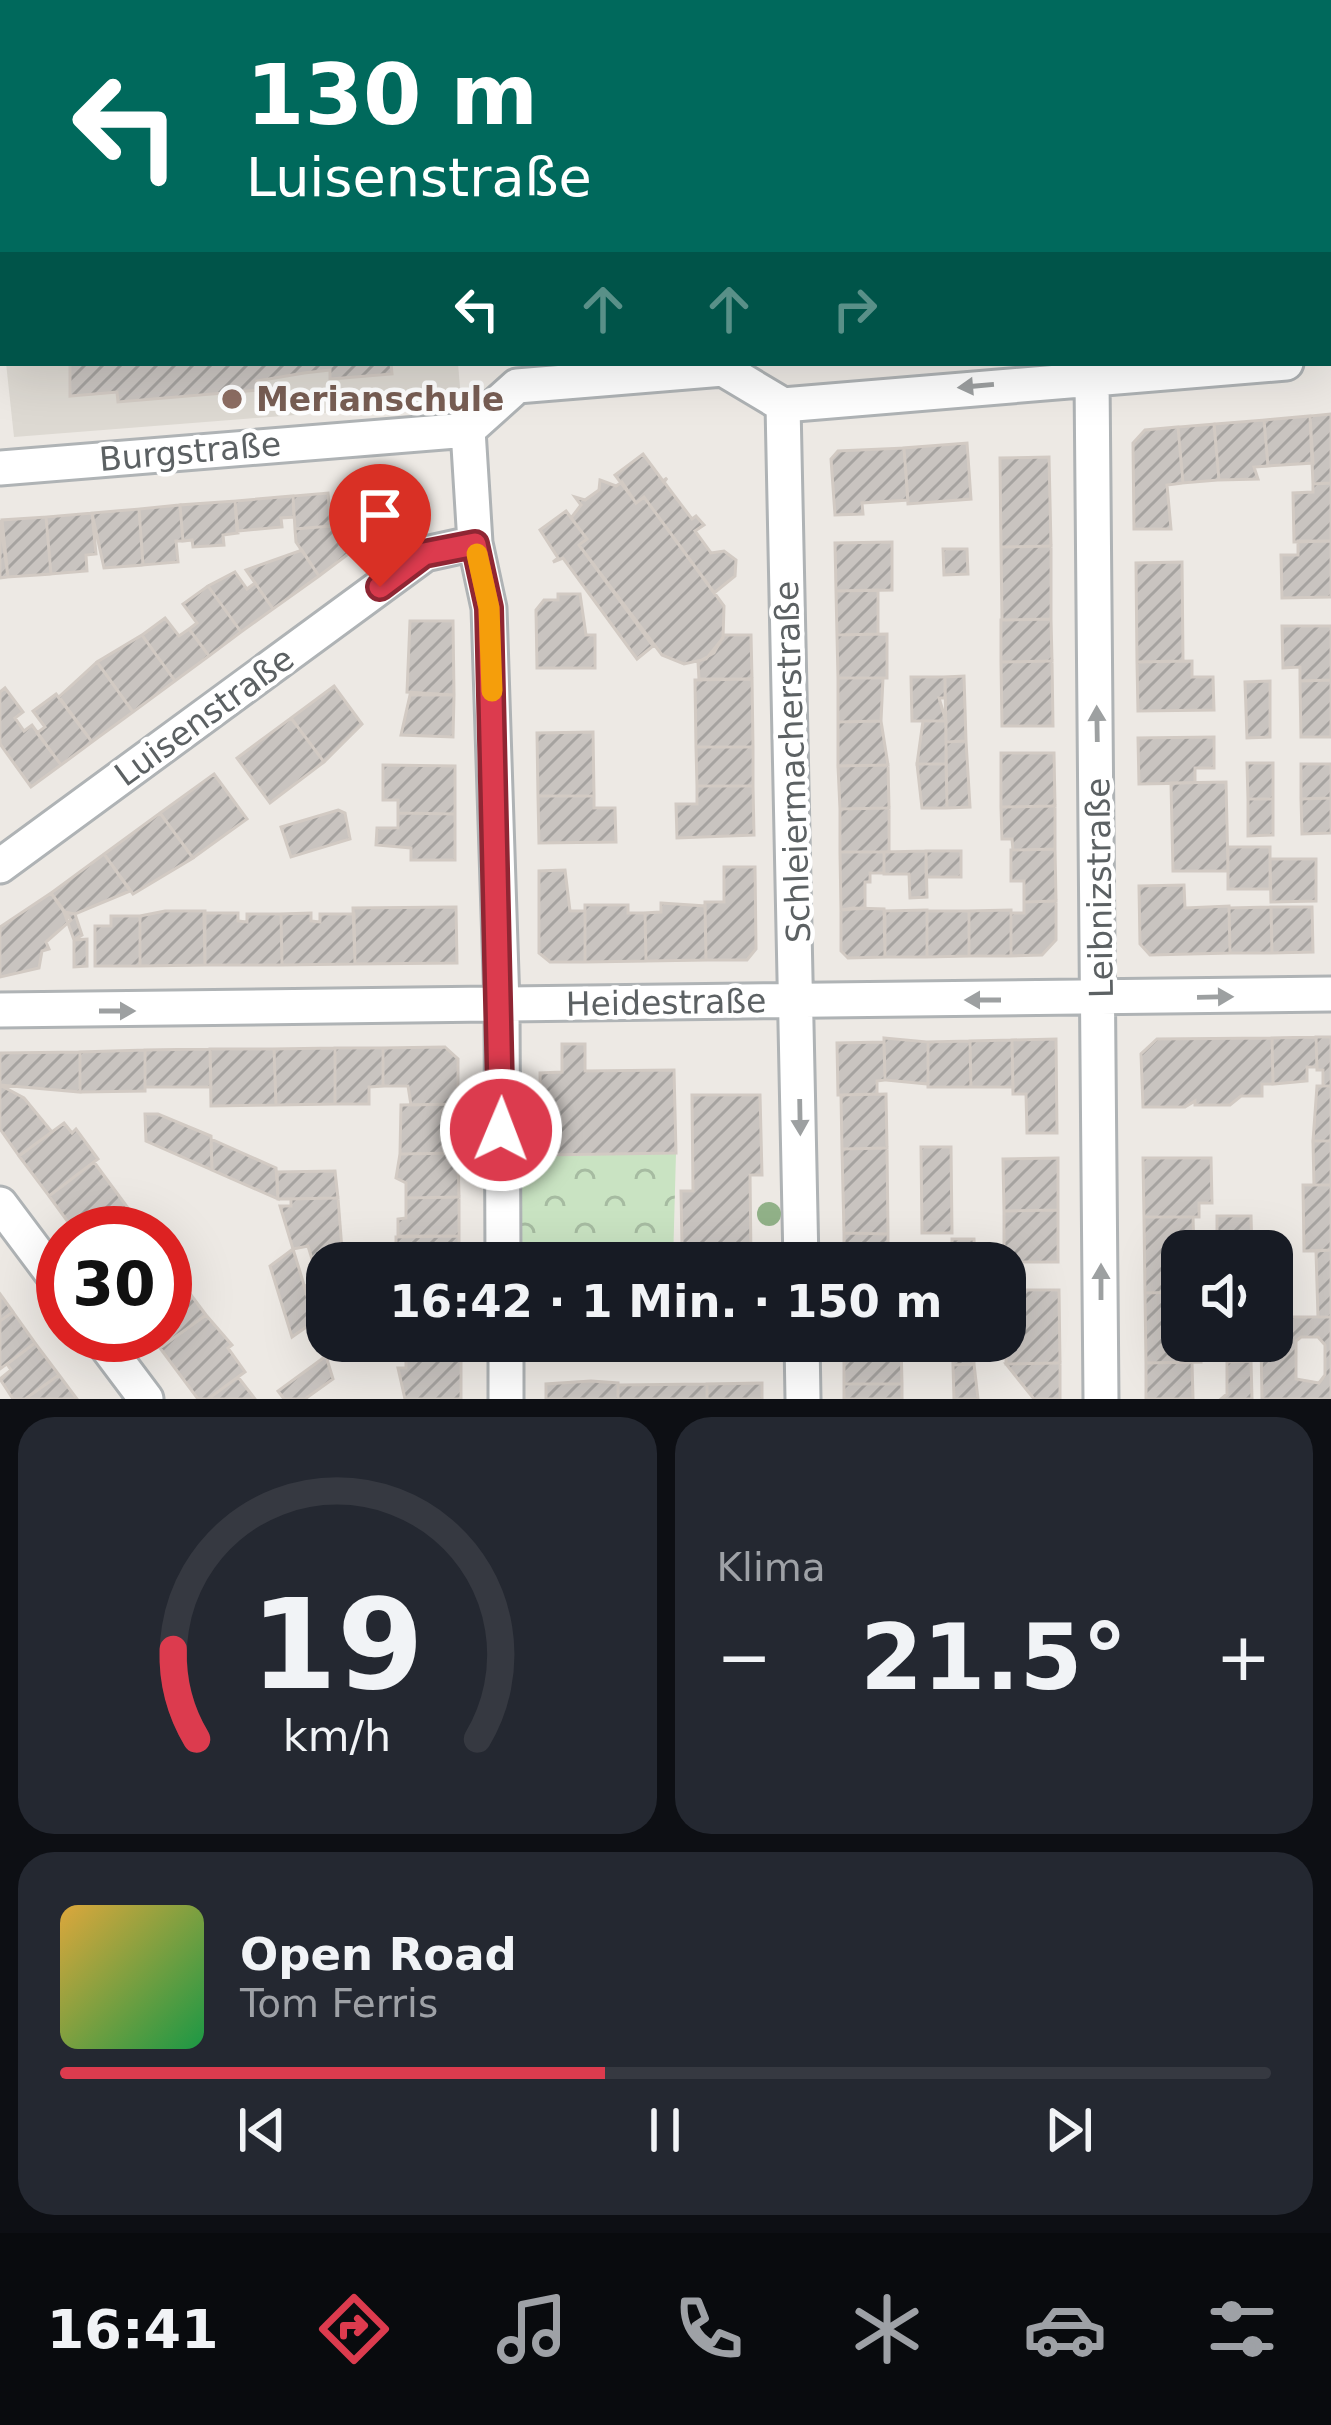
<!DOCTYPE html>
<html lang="de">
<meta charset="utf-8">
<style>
:root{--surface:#171b24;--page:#242831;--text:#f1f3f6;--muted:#9ea1a6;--line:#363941;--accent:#dc3b4e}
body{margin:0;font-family:"DejaVu Sans",sans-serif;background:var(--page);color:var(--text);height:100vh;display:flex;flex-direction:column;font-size:45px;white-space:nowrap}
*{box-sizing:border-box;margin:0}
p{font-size:39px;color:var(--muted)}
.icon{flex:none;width:66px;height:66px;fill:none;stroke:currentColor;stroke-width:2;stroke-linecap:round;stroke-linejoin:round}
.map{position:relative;height:1399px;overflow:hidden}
.details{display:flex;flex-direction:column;gap:18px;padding:18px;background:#0d0f14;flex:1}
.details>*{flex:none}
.top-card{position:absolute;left:0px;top:0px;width:1332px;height:366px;box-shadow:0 12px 48px #0002;background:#00695c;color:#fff;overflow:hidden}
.buttons{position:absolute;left:1161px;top:1230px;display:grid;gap:24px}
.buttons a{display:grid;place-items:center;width:132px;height:132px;border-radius:24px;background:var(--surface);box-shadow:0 12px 48px #0002;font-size:60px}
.speed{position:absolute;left:36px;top:1206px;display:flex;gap:24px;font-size:60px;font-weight:700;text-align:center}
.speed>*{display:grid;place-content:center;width:156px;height:156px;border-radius:50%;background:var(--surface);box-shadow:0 12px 48px #0002;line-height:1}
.speed .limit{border:18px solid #d22;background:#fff;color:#111}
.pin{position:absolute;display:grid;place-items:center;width:102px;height:102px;color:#fff;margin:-123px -51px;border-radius:50% 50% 50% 0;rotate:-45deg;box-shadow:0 0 12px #0007}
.pin .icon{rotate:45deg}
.me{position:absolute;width:132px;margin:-66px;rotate:1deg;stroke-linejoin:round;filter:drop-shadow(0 0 9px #0008)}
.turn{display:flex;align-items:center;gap:42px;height:252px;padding:0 48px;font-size:54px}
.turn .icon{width:156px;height:156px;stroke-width:2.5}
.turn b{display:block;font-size:84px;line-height:102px}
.lanes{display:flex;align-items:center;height:114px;padding:0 48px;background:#0003;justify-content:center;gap:60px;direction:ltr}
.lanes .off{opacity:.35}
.big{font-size:90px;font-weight:700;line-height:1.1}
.details .tile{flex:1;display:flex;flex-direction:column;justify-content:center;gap:18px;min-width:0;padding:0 42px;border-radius:36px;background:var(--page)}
.details .dial{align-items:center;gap:0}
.dial svg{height:312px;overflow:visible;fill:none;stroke:var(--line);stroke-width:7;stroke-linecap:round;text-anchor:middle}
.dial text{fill:var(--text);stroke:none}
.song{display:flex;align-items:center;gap:36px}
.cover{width:144px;height:144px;border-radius:18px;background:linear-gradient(135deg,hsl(40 70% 55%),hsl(140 70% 35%))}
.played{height:12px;border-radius:6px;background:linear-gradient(90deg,var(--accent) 45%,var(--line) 45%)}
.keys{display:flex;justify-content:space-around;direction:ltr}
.heat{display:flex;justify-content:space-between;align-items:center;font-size:66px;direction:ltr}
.details .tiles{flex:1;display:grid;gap:18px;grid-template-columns:1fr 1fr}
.tile:last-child{grid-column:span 2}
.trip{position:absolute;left:306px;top:1242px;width:720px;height:120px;border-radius:36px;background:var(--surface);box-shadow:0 12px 48px #0002;font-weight:700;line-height:120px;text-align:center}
.dock{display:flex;height:192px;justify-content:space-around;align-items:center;background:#090b0e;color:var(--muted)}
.dock .icon{width:84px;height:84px}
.dock .active{color:var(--accent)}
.dock b{font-size:54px;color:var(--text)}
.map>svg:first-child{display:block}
.education{fill:#ddd9d2}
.park{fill:url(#park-crowns)}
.building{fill:url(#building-hatch);stroke:#d2cac3;stroke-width:3;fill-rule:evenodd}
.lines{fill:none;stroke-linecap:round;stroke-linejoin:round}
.minor-casing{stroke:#afb3b5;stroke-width:39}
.minor{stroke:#fff;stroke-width:33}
.tree{fill:#91b188}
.oneway{fill:#9da0a1}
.route-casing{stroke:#8f2633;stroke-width:30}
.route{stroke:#dc3b4e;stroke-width:21}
.slow{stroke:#f59e0b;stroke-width:21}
.education-dot{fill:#8d6e63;stroke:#fff;stroke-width:4.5}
.labels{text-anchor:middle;stroke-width:9;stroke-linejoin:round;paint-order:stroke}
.education-label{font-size:33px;font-weight:bold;fill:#785e54;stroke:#fff;text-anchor:start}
.street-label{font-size:33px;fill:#5c6163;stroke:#fff}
</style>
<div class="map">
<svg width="1331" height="1399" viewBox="0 0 1331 1399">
<defs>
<pattern id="park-crowns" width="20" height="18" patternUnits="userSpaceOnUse" patternTransform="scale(3)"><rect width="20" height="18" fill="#c9e3c2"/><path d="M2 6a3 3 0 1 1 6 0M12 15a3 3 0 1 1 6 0" fill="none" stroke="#a6bba1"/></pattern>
<pattern id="building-hatch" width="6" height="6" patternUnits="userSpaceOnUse" patternTransform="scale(3)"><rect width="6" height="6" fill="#c9c4c0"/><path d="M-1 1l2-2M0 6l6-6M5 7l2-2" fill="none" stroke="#a6a3a0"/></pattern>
</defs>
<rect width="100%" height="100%" fill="#ede9e4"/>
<path class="education" d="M6,363H458L460,388L448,403L14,437Z"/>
<path class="park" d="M676,1153L673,1263H521L520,1157Z"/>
<path class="building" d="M51,0H95L97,3H46Z
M185,0H240L235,3Z
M351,0H436L430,3Z
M1036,0H1101L1104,2L1034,3Z
M1261,0V3H1171L1191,0Z
M3,43V108L1,109L0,45Z
M3,179V275L0,276V181Z
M70,363H391L392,374L330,379V370L304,373L257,381L258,390L118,402L117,392L70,396Z
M1331,414V483L1313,484L1310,416Z
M1310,416L1313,463L1268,466L1264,420Z
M1264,420L1268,466L1254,467L1258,479L1219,480L1214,424Z
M1214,424L1219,480L1183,483L1178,427Z
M1178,427L1183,483L1167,485L1171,529H1134L1133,443L1145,430Z
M967,443L971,499L908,504L904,448Z
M904,448L908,500L862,503L863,514L835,515L831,459L838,451Z
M643,454L663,481L667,478L664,482L692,519L696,516L704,525L695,531L711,553L724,551L736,560L735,576L714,593L644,497L636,503L615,475Z
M1049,457L1051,546L1001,547L1000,458Z
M411,477L427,516L367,540L351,501Z
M600,480L616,486L622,482L636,503L644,497L724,606L723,638L706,659L684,664L662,655L579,545L587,539L571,518L581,505L575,497L585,500L599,490Z
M1331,483V541L1294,542L1293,493L1313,492V484Z
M328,493L331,526L295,529L293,496Z
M293,496L294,517L281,518L282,527L237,531L235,501Z
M235,501L238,533L223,535L224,545L193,547L192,540L183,541L180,505Z
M180,505L183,541H176L178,562L143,565L139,509Z
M139,509L143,565L104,568L92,513Z
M566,511L587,539L579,545L653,646L637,659L563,558L553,562L558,558L540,530Z
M92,513L96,554L86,555L87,571L51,574L46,517Z
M46,517L51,574L8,577L2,520Z
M0,520L8,577L0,578Z
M331,526L351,552L319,576L296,542L295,529Z
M1298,541H1331V597L1282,598L1281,555H1298Z
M892,542V590L836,591L835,543Z
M1051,546V619L1002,620L1001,547Z
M943,549H967L968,574L944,575Z
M302,550L319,576L273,609L246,570Z
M1182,562L1183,661L1137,662L1136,563Z
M235,572L247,589L255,583L273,609L241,632L208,586Z
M208,586L241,632L209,656L189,629L197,623L183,604Z
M878,590V634L837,635L836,591Z
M558,594H580L586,635H595V668H537L536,610L544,600H558Z
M165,618L179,636L189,629L209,656L175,681L142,635Z
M1051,619L1052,661L1001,662V620Z
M410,621H453L454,695L407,692Z
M1282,626H1331V680L1300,681V667L1283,668Z
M887,634V678H838L837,635Z
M142,635L175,681L133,712L97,662Z
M724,635H751L752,679H699L698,662L714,653Z
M1052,661L1053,726H1002L1001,662Z
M1192,661V677H1213L1214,710L1138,711L1137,662Z
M97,662L133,712L92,742L59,697Z
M964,676L966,741L946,742L945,677Z
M911,677H945V698H939L946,721H912Z
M838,678H883L881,721L838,722Z
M752,679L753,747H696L695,680Z
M1331,680V737H1301L1300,681Z
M1270,681V737L1247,738L1245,682Z
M334,686L362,724L324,762L291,718Z
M5,688L23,712L15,718L24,731L32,725L61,765L31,787L0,744V692Z
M56,694L92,742L61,765L37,733L45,727L33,711Z
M410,695H454L453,737L401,735Z
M291,718L324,762L270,803L237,758Z
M881,721L888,765L838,766V722Z
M923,721H946V764H917Z
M593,732L594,796H538L537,733Z
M1214,737V768H1195V783L1139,784L1138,738Z
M966,741L970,807L947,808L946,742Z
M696,747H753V786H697Z
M1001,753H1054L1055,806L1001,807Z
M1247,763H1273V799H1248Z
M917,764H946L947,808H922Z
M1301,764H1331V798L1301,799Z
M383,765L455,766V814L398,813V800H383Z
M888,765L889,808L840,809L838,766Z
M214,774L247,819L193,858L160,813Z
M1226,782L1228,871H1173L1171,783Z
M697,786H753L754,835L677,838L676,804H697Z
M538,796H594V808H615L616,842L539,843Z
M1331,798V833L1302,834L1301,799Z
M1248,799H1273V835L1248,836Z
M1055,806V849L1013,850L1012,839H1002L1001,807Z
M889,808V852H840V809Z
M338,810L345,813L350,839L291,857L281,827Z
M160,813L193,858L133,894L104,854Z
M398,813L455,814V860H411V848L376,845L377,828H398Z
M1228,847H1270V889H1228Z
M1055,849L1056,901L1024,902V881H1011V850Z
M926,851H961V877H926Z
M926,851L927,897L910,898L909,874H884V852Z
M840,852H884V873H870V882H865V908L841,910Z
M104,854L130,891L75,914L64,912L51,893Z
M1270,859H1316V901L1271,902Z
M724,867H755L756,949L747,960H706L705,902H724Z
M565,870L570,911H585V962H550L539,953V871Z
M1184,885L1185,908L1229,906L1230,953L1150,955L1140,944L1139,886Z
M51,893L71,920L46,942L49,949L42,951L39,968L0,977V927Z
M1056,901V940L1042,955L1011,956V913H1024V902Z
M661,903L705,906L706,960L646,961L645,913L661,912Z
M585,905H628V913H645L646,961L585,962Z
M456,907L457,963L355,964L353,908Z
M1271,907L1272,953H1230L1229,908Z
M1271,907H1312L1313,952L1272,953Z
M853,908L884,909L885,957L848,958L841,951V910Z
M927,910V957H885V911Z
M1011,910V956H969V911Z
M165,911H205V965L140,966V916Z
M927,911H969V956L927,957Z
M64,912L75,914L82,935L74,940Z
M204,913H238V921L247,922V914H281L282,965H205Z
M311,913V921L320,922V914H354L355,964L282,965L281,914Z
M111,916H140V966H95V926H111Z
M87,939V966L74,967V940Z
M1316,1037H1331V1086H1323V1070H1317Z
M1316,1037L1317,1067H1307V1081L1273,1084L1272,1038Z
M884,1038L928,1042V1084L885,1080Z
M1272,1038L1273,1084H1262V1096H1241L1230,1105H1195V1101L1185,1107H1143L1141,1054L1157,1039Z
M1056,1039L1057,1133H1027L1026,1094H1013L1012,1040Z
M1012,1040L1013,1087H971L970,1041Z
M970,1041L971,1087H928V1042Z
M884,1042L885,1080L877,1081V1094L838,1095L837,1043Z
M562,1044H585V1071L674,1070L676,1153L541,1155L540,1073L562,1072Z
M445,1047L458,1059V1104L411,1105L408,1086H383V1048Z
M335,1048V1104L276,1105L274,1049Z
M335,1048H383V1086L369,1087V1104H335Z
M210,1049L211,1087H145V1050Z
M210,1049H274L276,1105L211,1106Z
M145,1050V1091L80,1092V1052Z
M80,1052V1092L0,1085V1053Z
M0,1085L24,1098L52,1132L19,1156L0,1129Z
M1317,1086H1331V1141H1313Z
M886,1094L887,1148L842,1149L841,1095Z
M692,1095H760L762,1175H750L751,1259L763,1263H682L694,1259V1245H682L681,1191H693Z
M458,1104V1153L400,1154L401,1105Z
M145,1114H158L211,1136L212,1170L146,1141Z
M64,1123L72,1133L76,1129L98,1159L49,1196L19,1156Z
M211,1139L276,1168L278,1199L212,1170Z
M1313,1141H1331V1185H1314Z
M921,1147H951L952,1233H922Z
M887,1148L888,1234L844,1233L842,1149Z
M458,1153L459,1197L406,1198V1183L396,1178L400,1154Z
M1058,1158V1210L1004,1211L1003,1159Z
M1143,1158H1211L1212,1203H1199V1217H1144Z
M94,1162L139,1223L126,1233H76L49,1196Z
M335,1171L338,1198L278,1199L277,1172Z
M1303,1185H1331V1250L1304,1251Z
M459,1197V1236H398V1219L406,1218V1198Z
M338,1198L343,1263H327V1285H320L308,1246L293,1249L280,1206H291V1199Z
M1058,1210V1262H1004V1211Z
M1217,1216H1251L1252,1251H1217Z
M1144,1217H1193L1194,1251H1182V1292L1145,1293Z
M844,1233L888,1234V1262L905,1263H844Z
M459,1236V1263H396V1237Z
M952,1239H974L975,1263H952Z
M293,1249L315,1321L292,1337L270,1266Z
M1331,1250V1317H1318L1316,1251Z
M176,1275L206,1315L160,1348L150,1335H165V1283Z
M320,1285H327V1341H357L360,1351H324L304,1286Z
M1006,1290H1059L1060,1363L1006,1364Z
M1182,1292V1341H1200L1201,1362L1146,1363L1145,1293Z
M0,1294L13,1312L0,1321Z
M13,1312L35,1343L0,1369V1321Z
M206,1315L232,1345L228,1348L245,1372L208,1399H198L160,1348Z
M1272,1317H1331V1399H1262L1261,1341H1272ZM1301,1337H1318L1325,1345V1375L1319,1383L1296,1379V1341Z
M406,1341H461V1350H406Z
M844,1341H901L902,1384H844Z
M953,1341H974V1364L953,1365Z
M35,1343L59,1375L25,1399H13L0,1379L11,1370L7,1364Z
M406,1350H461V1399H405L398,1368H406Z
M326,1356L333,1379L305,1399H284L278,1391Z
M1251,1361L1252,1399H1221L1227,1394V1362Z
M1192,1362L1193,1399H1146V1363Z
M1060,1363V1399H1034L1006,1364Z
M974,1364L978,1399H954L953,1365Z
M59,1375L77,1399H25Z
M238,1377L255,1399H208Z
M591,1381L618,1383V1399H546V1384Z
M762,1383V1399H707V1384Z
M707,1384V1399H618V1385Z
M844,1384H902V1399H844Z"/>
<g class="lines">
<defs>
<path id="minor" d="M296,0L298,3
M946,3L948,0
M1329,326L1331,323
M1092,377L1101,1399
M783,405L801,1263
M468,430L475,543L489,608L502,1005L503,1263
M0,468L468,430L517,386L723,369L783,405L1286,363
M0,866L425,554L475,543
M0,1010L1331,994
M0,1204L63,1288
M98,1335L146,1399
M506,1341V1399
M802,1341L803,1399"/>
</defs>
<use href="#minor" class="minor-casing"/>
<use href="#minor" class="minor"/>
</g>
<circle class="tree" cx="769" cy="1214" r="12"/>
<defs><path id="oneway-solid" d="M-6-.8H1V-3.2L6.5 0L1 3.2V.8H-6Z" transform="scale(3)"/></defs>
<g class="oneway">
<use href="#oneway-solid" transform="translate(976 386) rotate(175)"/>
<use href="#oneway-solid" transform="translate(1097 724) rotate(-91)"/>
<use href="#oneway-solid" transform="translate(1215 997) rotate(-1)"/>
<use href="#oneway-solid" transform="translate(983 1000) rotate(-180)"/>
<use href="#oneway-solid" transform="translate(117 1011)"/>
<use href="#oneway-solid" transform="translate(800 1117) rotate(89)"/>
<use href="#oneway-solid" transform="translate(1101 1282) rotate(-90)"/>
</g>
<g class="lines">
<defs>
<path id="route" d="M380,587L424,554L475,544L489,608L501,1130"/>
</defs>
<use href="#route" class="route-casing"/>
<use href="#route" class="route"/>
<path class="slow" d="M477,554L489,608L492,691"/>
</g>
<circle class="education-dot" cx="232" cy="399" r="12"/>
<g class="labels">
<g class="education-label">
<text x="256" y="411">Merianschule</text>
</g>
<g class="street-label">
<text transform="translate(190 451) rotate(-5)" y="12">Burgstraße</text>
<text transform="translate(204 716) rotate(-36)" y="12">Luisenstraße</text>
<text transform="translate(792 762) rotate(-92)" y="12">Schleiermacherstraße</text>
<text transform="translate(1099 888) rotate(-91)" y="12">Leibnizstraße</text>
<text transform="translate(666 1002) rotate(-1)" y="12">Heidestraße</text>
</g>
</g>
</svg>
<div class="buttons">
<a><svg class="icon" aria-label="sound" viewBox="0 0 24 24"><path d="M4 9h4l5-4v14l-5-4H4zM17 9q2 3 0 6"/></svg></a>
</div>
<div class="speed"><div class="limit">30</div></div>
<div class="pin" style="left:380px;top:587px;background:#d93025"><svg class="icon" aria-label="arrive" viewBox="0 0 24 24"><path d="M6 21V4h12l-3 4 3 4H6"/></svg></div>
<svg class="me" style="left:501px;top:1130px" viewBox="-20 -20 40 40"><circle r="17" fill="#dc3b4e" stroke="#fff" stroke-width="3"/><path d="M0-11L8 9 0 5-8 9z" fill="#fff"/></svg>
<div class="trip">16:42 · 1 Min. · 150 m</div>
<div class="top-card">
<div class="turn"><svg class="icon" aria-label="left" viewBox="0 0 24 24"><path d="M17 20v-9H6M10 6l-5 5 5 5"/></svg><div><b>130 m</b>Luisenstraße</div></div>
<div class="lanes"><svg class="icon" aria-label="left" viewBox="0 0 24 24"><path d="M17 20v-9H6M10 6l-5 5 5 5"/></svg><svg class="icon off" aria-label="ahead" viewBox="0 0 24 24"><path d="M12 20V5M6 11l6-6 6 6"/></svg><svg class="icon off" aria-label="ahead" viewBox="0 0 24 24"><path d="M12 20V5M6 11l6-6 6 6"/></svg><svg class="icon off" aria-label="right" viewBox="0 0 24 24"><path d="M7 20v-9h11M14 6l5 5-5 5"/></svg></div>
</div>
</div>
<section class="details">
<div class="tiles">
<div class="tile dial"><svg viewBox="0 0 100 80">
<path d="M14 69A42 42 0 1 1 86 69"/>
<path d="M14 69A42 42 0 0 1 8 46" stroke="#dc3b4e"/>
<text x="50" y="56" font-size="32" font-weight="700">19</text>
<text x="50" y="72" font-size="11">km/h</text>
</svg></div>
<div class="tile"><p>Klima</p>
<div class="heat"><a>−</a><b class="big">21.5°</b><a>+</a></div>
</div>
<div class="tile">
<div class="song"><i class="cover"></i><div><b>Open Road</b><p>Tom Ferris</p></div></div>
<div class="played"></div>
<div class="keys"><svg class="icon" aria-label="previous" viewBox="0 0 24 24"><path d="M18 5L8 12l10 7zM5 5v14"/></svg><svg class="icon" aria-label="pause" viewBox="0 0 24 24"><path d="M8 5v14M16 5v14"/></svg><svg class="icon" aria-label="next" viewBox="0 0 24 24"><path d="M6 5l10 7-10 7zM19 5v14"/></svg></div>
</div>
</div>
</section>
<nav class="dock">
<b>16:41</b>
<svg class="icon active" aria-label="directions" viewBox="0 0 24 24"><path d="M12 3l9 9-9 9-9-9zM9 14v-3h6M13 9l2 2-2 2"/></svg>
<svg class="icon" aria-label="music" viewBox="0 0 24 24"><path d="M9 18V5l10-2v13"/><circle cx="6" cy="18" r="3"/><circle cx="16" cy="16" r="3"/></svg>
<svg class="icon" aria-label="phone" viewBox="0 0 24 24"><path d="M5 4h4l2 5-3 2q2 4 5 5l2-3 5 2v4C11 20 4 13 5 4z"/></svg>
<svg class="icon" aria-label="climate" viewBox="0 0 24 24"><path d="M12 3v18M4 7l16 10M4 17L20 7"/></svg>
<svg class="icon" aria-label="car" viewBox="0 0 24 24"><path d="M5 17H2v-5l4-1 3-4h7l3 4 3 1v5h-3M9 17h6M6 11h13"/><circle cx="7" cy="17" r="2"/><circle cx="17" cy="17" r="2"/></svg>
<svg class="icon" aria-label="filters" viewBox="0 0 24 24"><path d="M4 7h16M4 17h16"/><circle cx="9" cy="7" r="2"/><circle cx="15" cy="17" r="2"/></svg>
</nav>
